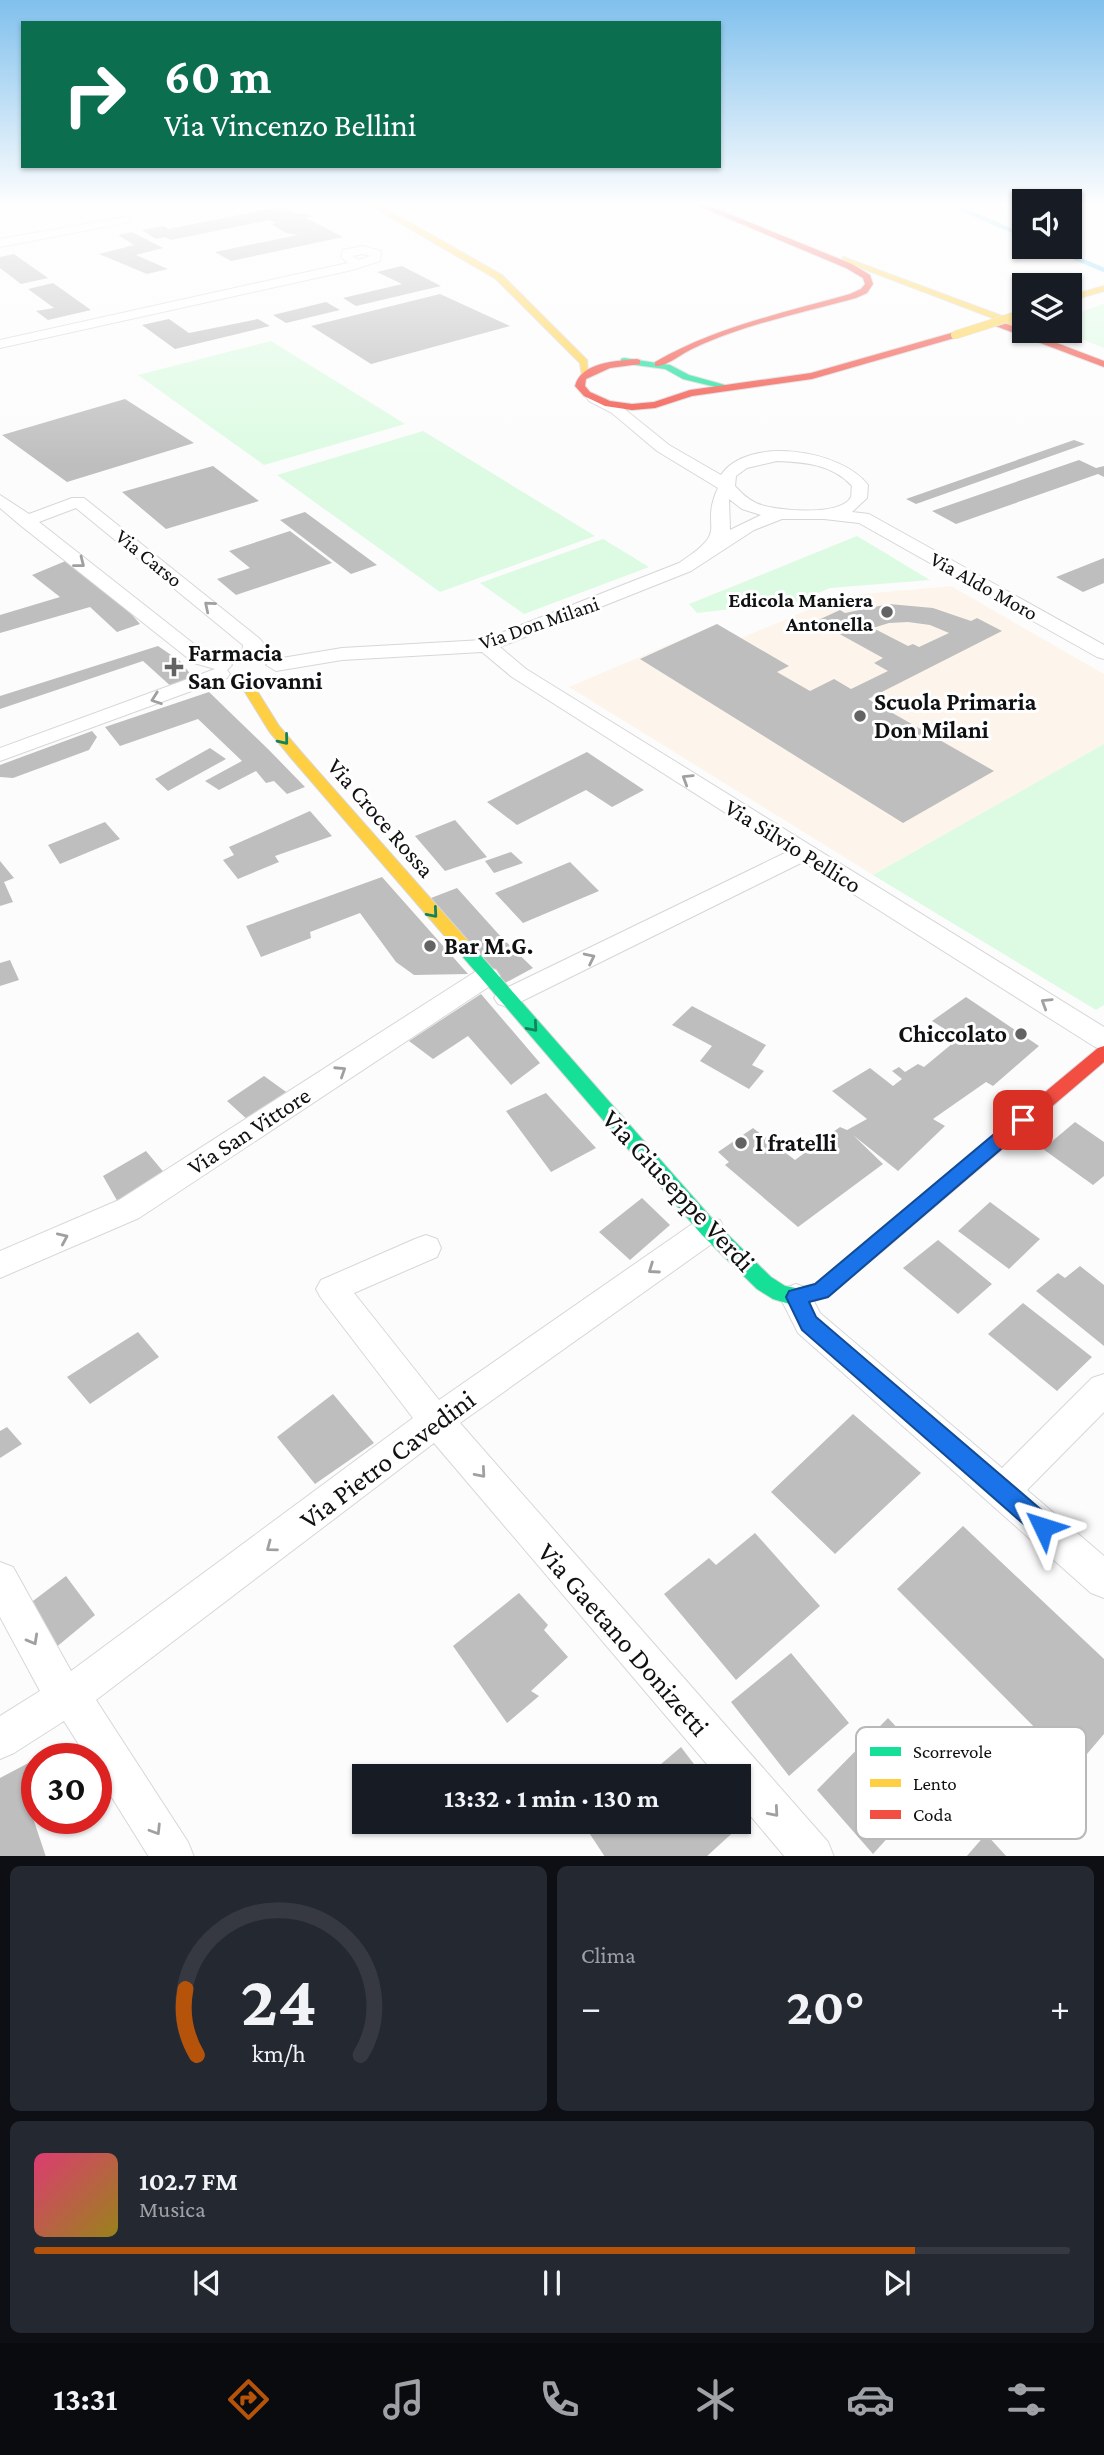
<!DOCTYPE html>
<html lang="it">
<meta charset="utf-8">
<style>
:root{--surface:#171b24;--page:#242831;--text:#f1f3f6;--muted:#9ea1a6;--line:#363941;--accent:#b45309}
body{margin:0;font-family:"Crimson Pro",serif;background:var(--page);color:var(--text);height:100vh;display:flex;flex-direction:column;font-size:26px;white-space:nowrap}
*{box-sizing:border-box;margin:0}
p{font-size:23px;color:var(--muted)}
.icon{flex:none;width:38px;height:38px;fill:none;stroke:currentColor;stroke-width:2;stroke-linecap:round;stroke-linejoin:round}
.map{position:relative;height:1856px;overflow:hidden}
.side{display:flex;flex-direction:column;gap:10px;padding:10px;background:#0d0f14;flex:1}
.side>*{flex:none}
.guide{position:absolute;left:21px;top:21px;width:700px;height:147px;border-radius:0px;box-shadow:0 2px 5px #0004;background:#0b6e4f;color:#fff;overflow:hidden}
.fabs{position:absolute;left:1012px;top:189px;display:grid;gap:14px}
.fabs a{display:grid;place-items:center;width:70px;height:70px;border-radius:0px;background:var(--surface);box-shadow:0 2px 5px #0004;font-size:35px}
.speed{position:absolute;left:21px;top:1743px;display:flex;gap:14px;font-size:35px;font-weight:700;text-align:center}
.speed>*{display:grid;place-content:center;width:91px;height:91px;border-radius:50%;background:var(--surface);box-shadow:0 2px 5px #0004;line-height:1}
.speed .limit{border:10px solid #d22;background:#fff;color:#111}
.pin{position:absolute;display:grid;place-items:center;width:60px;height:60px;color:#fff;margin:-30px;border-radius:14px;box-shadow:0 4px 10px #0006}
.me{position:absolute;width:77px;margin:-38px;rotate:311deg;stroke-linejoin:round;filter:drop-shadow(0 0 5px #0008)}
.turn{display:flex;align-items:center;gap:24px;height:147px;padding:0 28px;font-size:32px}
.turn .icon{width:91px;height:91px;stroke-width:2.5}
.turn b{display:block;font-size:49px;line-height:60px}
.big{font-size:52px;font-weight:700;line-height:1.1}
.side .tile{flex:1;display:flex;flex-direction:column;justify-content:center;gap:10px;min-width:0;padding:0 24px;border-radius:10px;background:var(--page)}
.side .dial{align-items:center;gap:0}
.dial svg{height:182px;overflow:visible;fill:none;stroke:var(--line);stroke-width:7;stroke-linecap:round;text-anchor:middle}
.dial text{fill:var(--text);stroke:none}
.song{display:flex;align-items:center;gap:21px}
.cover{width:84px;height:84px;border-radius:10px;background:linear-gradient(135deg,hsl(340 70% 55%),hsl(50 70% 35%))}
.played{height:7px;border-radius:4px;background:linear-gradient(90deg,var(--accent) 85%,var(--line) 85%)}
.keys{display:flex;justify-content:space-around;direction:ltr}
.heat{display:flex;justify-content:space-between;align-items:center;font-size:38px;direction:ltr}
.side .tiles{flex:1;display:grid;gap:10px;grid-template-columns:1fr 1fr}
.tile:last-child{grid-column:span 2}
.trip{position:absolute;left:352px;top:1764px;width:399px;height:70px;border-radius:0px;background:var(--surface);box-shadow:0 2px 5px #0004;font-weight:700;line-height:70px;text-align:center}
.menu{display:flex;height:112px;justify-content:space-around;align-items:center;background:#090b0e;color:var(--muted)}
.menu .icon{width:49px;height:49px}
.menu .selected{color:var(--accent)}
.menu b{font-size:32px;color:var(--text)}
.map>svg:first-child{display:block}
.education{fill:#fdf5eb}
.green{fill:#dcfbe2}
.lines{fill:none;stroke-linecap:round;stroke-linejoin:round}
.stream{stroke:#85d3f5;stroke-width:4.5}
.building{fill:#bebebf;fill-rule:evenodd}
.street-casing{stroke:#d7d7d8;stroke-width:2}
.fast-casing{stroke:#d7d7d8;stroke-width:2}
.slow-casing{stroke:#d7d7d8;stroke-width:2}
.jam-casing{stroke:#d7d7d8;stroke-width:2}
.street{fill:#fff;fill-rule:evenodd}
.fast{fill:#16e098;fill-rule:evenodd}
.slow{fill:#ffcf43;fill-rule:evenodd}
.jam{fill:#f24e42;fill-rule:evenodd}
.slow-bridge-casing{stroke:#d7d7d8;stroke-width:9;stroke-linecap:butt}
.slow-bridge{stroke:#ffcf43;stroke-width:8}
.oneway{stroke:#9fa0a0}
.oneway2{stroke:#13835c}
.route{fill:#1a73e8;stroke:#114b97;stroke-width:2}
.poi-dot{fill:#636364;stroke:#fff;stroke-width:2.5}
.labels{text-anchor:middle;stroke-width:6;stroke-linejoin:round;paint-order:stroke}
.far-street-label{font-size:21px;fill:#101112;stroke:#fff}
.far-poi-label{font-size:21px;font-weight:bold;fill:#101112;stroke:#fff;text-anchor:end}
.poi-label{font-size:24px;font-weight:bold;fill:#101112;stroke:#fff;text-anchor:start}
.street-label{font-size:24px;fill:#101112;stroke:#fff}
.near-street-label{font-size:28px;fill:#101112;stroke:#fff}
.key{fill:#fff;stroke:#b7b8b8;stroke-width:2}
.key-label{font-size:19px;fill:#101112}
</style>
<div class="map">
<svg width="1104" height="1857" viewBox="0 0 1104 1857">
<rect width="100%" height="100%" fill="#fcfcfd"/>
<path class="education" d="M951,586L1104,674V744L873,875L569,687L717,624L741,638L841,596Z"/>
<path class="green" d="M1104,304V348L1062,331H1069V316Z
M271,341L405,424L264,465L138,375Z
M423,431L595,536L440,592L277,475Z
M857,536L930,580L830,588L800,601L697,613L689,604Z
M603,539L649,567L524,614L480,583Z
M1104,744V1005L1096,1010L873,875Z"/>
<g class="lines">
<path class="stream" d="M950,204L1024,236
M1050,247L1104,270"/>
</g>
<path class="building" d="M283,206L298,214L305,213L313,216L306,218L343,237L231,261L215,252L298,235L286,233L271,224L276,223L270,220L171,240L165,237L156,239L142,230L164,226L168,229Z
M132,232L163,248L136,255L168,269L147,274L99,254L134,245L118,235Z
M14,254L48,278L21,284L0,268V257Z
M402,266L441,286L356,306L343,298L402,284L377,272Z
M53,283L91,310L48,320L36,311L54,308L28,289Z
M440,294L510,326L371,364L311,326Z
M326,302L340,310L286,323L273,315Z
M169,319L189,333L258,319L270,326L175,349L142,325Z
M125,399L194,443L67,482L2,435Z
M1074,440L1085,444L916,504L906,499Z
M1079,460L1096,468L1104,466V477L1098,474L956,524L932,511Z
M213,466L259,501L166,529L122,492Z
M305,512L377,565L351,574L280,520Z
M290,531L332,563L236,595L217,579L250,568L229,551Z
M1104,558V583L1083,592L1056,577Z
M68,560L126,608L140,624L117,632L90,607L0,633V615L60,597L32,575Z
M889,604L933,608L971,621L977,618L1002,631L868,699L994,771L903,823L640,659L717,624L789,666L777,672L810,691L834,679L851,689L888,671L874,663L883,658L816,621L840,610L845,613ZM908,622L930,625L949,633L919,647L913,644L908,646L873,628L889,623Z
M158,646L180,661L196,681L174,689L143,661L0,709V696Z
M209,692L268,749L305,787L287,794L274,781L266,783L256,771L219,790L205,781L242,761L198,719L120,746L105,727Z
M92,731L97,737L89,750L13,778L0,777V765Z
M210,748L226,759L168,791L155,779Z
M587,752L644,790L612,807L586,790L517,825L487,802Z
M310,811L332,836L275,856L279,862L238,879L223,860L234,855L229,847Z
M455,820L487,857L445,871L415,836Z
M105,822L120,839L60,864L48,845Z
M511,852L523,863L494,873L485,861Z
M0,861L14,878L4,882L13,902L0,906Z
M570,862L599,891L523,923L495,893Z
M382,877L468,974L414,975L396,962L360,913L310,932L311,938L261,957L246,926Z
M457,888L502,938L533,968L505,983L431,898Z
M10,960L19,980L0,986V963Z
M481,994L540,1063L511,1085L468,1036L433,1059L409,1041Z
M966,997L1039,1046L993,1086L986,1082L933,1119L945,1126L898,1171L853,1135L883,1164L798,1227L725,1165L729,1162L718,1152L753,1128L795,1160L840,1127L847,1130L867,1119L832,1091L870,1068L893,1086L902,1079L892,1071L899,1067L905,1072L918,1064L924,1067L959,1038L932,1021Z
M692,1006L766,1045L752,1065L764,1071L749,1089L700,1061L712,1046L672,1025Z
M264,1076L289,1094L249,1121L227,1101Z
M546,1093L596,1148L551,1172L506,1111Z
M1075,1122L1104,1142V1176L1093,1185L1043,1149Z
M146,1151L166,1175L119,1204L103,1176Z
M642,1198L670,1225L630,1260L599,1232Z
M990,1202L1040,1239L1009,1269L958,1231Z
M938,1240L992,1284L958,1314L903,1268Z
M1080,1266L1104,1285V1346L1036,1291L1058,1273L1065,1278Z
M1023,1303L1092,1357L1057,1391L988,1334Z
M138,1332L159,1357L90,1404L67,1377Z
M333,1394L374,1443L315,1484L277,1437Z
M853,1414L921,1473L835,1554L771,1492Z
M7,1427L22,1444L0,1458V1431Z
M963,1526L1104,1659V1734L1075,1768L897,1589Z
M755,1533L820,1606L736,1680L664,1594L709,1558L716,1565Z
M66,1576L95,1615L54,1649L29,1604Z
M519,1593L548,1625L544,1630L568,1657L531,1691L539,1696L507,1723L453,1646Z
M791,1653L849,1723L789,1776L731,1702Z
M888,1718L943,1777L873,1854L817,1790Z
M681,1747L703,1776H647Z
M34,1760L37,1764V1797L28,1803L46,1857H0V1778Z
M593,1822H737L740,1826L706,1857H605L586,1828Z
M986,1834L1007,1857H966Z"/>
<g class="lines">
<defs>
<path id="street" d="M126,217L130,218V222L0,247V239Z
M363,246L381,251L380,261L352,270L0,348V340L348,263L341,257L343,250ZM363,254L370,256L359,260L353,256Z
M594,394L622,407L669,445L721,475C748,435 842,450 868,485L867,498L852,512L869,514L1104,645V659L1097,657L859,523L824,519H782L754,530L691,571L500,647L526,669L1104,1027V1050L1095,1047L803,862L516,1004L507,1007L498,1004L494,998L498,992L787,852L512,677L482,652L342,660L276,671L266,665L276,659L342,648L483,640L679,563C733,528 698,531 718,488L657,451L612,413L589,401L587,398L589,395ZM777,461C804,462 832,464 852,486C851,489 852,493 851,497C841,517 773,511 756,503C748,499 741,493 735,486L736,476L747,468ZM729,499L742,509L761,515L730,530Z
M0,495L29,514L72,498H84L260,639L263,643L262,654L252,660L245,658L242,654L243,645L76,508L39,522L208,655L229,661L232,665L227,670L230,674L227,678L0,761V748L215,669L194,663L20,525L0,508Z
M487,967L496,970L500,976L496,982L139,1218L0,1278V1251L119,1200L478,970Z
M709,1217L720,1220L724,1229L720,1238L460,1423L828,1842L834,1857H785L738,1801V1776H717L434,1443L96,1700L188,1842L194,1857H149L96,1772V1759H88L64,1721L14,1753L0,1759V1716L40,1691L0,1617V1562L13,1567L71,1671L413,1418L321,1298L316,1289L321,1280L415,1239L426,1235L437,1239L441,1248L437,1257L354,1293L439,1400L698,1220Z
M796,1284L807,1288L820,1313L1002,1468L1092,1378L1104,1374V1412L1027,1490L1104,1556V1598L1091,1593L798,1333L780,1297L785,1288Z"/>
<path id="fast" d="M624,358L670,365L689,375L725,385L720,388L683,379L665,369L621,363V359Z
M462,940L468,941L716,1223L771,1277L785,1286L796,1288L815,1284L872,1236L879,1234L886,1236L889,1242L886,1248L828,1297L796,1306L773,1299L757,1289L702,1235L456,949L454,945L456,941Z"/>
<path id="slow" d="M368,204H377L502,275L587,360L588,376H582L580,363L496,279Z
M843,257L1024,324V330L843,261Z
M1104,286V291L1069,301V296Z
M246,680L251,681L279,726L302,753L468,941L470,945L468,949H456L292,759L269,731L240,684Z"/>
<path id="jam" d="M694,204H704L852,264L870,275L873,284L867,293L856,298C801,313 745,324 694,348C682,353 667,367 655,366V362C716,327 783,313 850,294L861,289L865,284L863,278L846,268Z
M993,321H999L1104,361V367L993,325Z
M955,332L959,335L958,337L812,379L692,396L655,408L632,410L605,406L584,396L575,386C581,362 616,361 637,359L640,360V364L610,368L586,379L585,386L590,392L610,401L632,404L654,402L690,390L811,373Z
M1104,1046V1062L886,1248L879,1250L872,1248L869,1242L872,1236L1098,1048Z"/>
</defs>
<use href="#street" class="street-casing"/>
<use href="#fast" class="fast-casing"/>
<use href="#slow" class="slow-casing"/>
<use href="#jam" class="jam-casing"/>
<use href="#street" class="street"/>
<use href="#fast" class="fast"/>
<use href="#slow" class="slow"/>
<use href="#jam" class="jam"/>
<defs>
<path id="slow-bridge" d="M955,335L1024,313"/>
</defs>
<use href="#slow-bridge" class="slow-bridge-casing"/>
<use href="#slow-bridge" class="slow-bridge"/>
</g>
<defs><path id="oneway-chevron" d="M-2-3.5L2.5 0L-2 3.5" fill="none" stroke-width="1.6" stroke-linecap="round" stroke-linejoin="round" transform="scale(1.75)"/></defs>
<g class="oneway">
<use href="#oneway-chevron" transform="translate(80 563) rotate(38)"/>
<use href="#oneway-chevron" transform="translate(209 606) rotate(-140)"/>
<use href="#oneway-chevron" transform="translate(156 699) rotate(160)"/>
<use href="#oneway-chevron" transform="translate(687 779) rotate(-148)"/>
<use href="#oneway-chevron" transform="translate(590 958) rotate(-26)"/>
<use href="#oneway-chevron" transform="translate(1046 1003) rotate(-148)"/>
<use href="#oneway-chevron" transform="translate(341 1071) rotate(-33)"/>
<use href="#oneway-chevron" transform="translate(63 1238) rotate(-24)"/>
<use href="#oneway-chevron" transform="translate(653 1269) rotate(145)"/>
<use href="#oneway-chevron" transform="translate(481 1473) rotate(49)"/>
<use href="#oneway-chevron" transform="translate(271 1547) rotate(143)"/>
<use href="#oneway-chevron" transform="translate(33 1640) rotate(61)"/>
<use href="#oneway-chevron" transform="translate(774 1812) rotate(49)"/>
<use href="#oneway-chevron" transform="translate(156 1830) rotate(58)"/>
</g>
<g class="oneway2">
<use href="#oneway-chevron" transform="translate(284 740) rotate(51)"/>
<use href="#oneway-chevron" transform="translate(433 913) rotate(49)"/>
<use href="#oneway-chevron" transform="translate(533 1027) rotate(49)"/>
</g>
<linearGradient id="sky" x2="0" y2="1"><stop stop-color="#80c0ed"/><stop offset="0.44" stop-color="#fefefe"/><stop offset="1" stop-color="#fefefe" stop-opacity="0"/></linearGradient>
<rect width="1104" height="464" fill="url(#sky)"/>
<path class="route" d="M1023,1113L1029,1115L1032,1120L1029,1125L828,1297L809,1302L816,1317L1052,1519L1055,1527L1052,1534L1043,1538L1035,1534L802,1330L786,1297L789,1291L815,1284L1017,1115Z"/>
<g class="poi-dot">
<circle cx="887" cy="612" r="7"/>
<path d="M170.5 656.5h7v7h7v7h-7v7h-7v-7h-7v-7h7z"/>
<circle cx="860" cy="716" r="7"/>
<circle cx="430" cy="946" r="7"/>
<circle cx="1021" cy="1034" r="7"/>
<circle cx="741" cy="1143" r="7"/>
</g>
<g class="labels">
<g class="far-street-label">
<text transform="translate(149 558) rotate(39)" y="7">Via Carso</text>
<text transform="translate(984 586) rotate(29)" y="7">Via Aldo Moro</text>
<text transform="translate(539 623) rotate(-19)" y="7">Via Don Milani</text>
</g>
<g class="far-poi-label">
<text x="873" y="607">Edicola Maniera<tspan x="873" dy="24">Antonella</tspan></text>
</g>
<g class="poi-label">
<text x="188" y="661">Farmacia<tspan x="188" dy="28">San Giovanni</tspan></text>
<text x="874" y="710">Scuola Primaria<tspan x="874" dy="28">Don Milani</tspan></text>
<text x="444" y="954">Bar M.G.</text>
<text x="1007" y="1042" text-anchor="end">Chiccolato</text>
<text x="755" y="1151">I fratelli</text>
</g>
<g class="street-label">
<text transform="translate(381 818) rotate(49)" y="8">Via Croce Rossa</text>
<text transform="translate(793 846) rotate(32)" y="8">Via Silvio Pellico</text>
<text transform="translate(249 1131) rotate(-33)" y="8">Via San Vittore</text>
</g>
<g class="near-street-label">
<text transform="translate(679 1190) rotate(47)" y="10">Via Giuseppe Verdi</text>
<text transform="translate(387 1459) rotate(-37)" y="10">Via Pietro Cavedini</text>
<text transform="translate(624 1639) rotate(49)" y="10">Via Gaetano Donizetti</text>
</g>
</g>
<rect x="856" y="1727" width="230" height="112" rx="10" class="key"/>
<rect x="870" y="1747" width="31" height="9" fill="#16e098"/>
<rect x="870" y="1779" width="31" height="8" fill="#ffcf43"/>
<rect x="870" y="1810" width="31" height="9" fill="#f24e42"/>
<g class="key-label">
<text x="913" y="1758">Scorrevole</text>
<text x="913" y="1790">Lento</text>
<text x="913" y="1821">Coda</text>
</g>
</svg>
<div class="fabs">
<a><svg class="icon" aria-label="sound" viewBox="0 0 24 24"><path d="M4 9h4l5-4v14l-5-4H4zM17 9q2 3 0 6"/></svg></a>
<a><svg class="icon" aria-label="layers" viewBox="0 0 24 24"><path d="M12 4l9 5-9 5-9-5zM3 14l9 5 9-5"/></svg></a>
</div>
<div class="speed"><div class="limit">30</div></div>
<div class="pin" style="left:1023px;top:1120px;background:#d93025"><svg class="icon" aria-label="arrive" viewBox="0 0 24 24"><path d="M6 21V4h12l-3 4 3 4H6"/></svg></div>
<svg class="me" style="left:1043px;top:1527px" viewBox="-20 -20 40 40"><path d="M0-17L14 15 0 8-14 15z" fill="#1a73e8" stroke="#fff" stroke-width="4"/></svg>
<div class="trip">13:32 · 1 min · 130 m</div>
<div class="guide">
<div class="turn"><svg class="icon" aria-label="right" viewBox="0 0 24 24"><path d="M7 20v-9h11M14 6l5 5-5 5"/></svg><div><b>60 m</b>Via Vincenzo Bellini</div></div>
</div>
</div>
<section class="side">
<div class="tiles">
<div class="tile dial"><svg viewBox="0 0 100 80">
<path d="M14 69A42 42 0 1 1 86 69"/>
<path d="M14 69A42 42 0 0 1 9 40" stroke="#b45309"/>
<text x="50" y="56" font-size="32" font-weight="700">24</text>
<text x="50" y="72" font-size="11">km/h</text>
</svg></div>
<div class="tile"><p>Clima</p>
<div class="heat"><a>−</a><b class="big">20°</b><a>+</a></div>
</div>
<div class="tile">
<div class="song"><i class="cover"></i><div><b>102.7 FM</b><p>Musica</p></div></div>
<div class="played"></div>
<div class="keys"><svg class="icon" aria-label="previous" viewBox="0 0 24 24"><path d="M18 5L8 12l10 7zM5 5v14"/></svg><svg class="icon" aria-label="pause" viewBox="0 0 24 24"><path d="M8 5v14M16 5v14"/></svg><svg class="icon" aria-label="next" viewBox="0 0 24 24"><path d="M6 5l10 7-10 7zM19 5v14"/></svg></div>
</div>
</div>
</section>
<nav class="menu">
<b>13:31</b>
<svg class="icon selected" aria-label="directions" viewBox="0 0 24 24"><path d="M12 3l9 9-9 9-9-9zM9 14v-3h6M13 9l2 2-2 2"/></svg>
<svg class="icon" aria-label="music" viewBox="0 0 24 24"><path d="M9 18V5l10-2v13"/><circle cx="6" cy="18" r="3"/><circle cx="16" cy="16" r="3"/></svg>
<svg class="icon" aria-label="phone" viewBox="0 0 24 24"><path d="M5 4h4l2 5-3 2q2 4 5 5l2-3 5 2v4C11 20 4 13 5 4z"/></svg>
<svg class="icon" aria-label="climate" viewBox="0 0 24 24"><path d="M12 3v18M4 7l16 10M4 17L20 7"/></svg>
<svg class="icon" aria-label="car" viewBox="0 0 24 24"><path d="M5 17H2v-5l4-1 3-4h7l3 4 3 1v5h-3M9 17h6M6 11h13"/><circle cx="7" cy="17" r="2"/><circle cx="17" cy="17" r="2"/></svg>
<svg class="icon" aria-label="filters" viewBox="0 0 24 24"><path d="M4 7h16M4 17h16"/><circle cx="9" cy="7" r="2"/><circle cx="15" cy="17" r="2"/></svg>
</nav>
